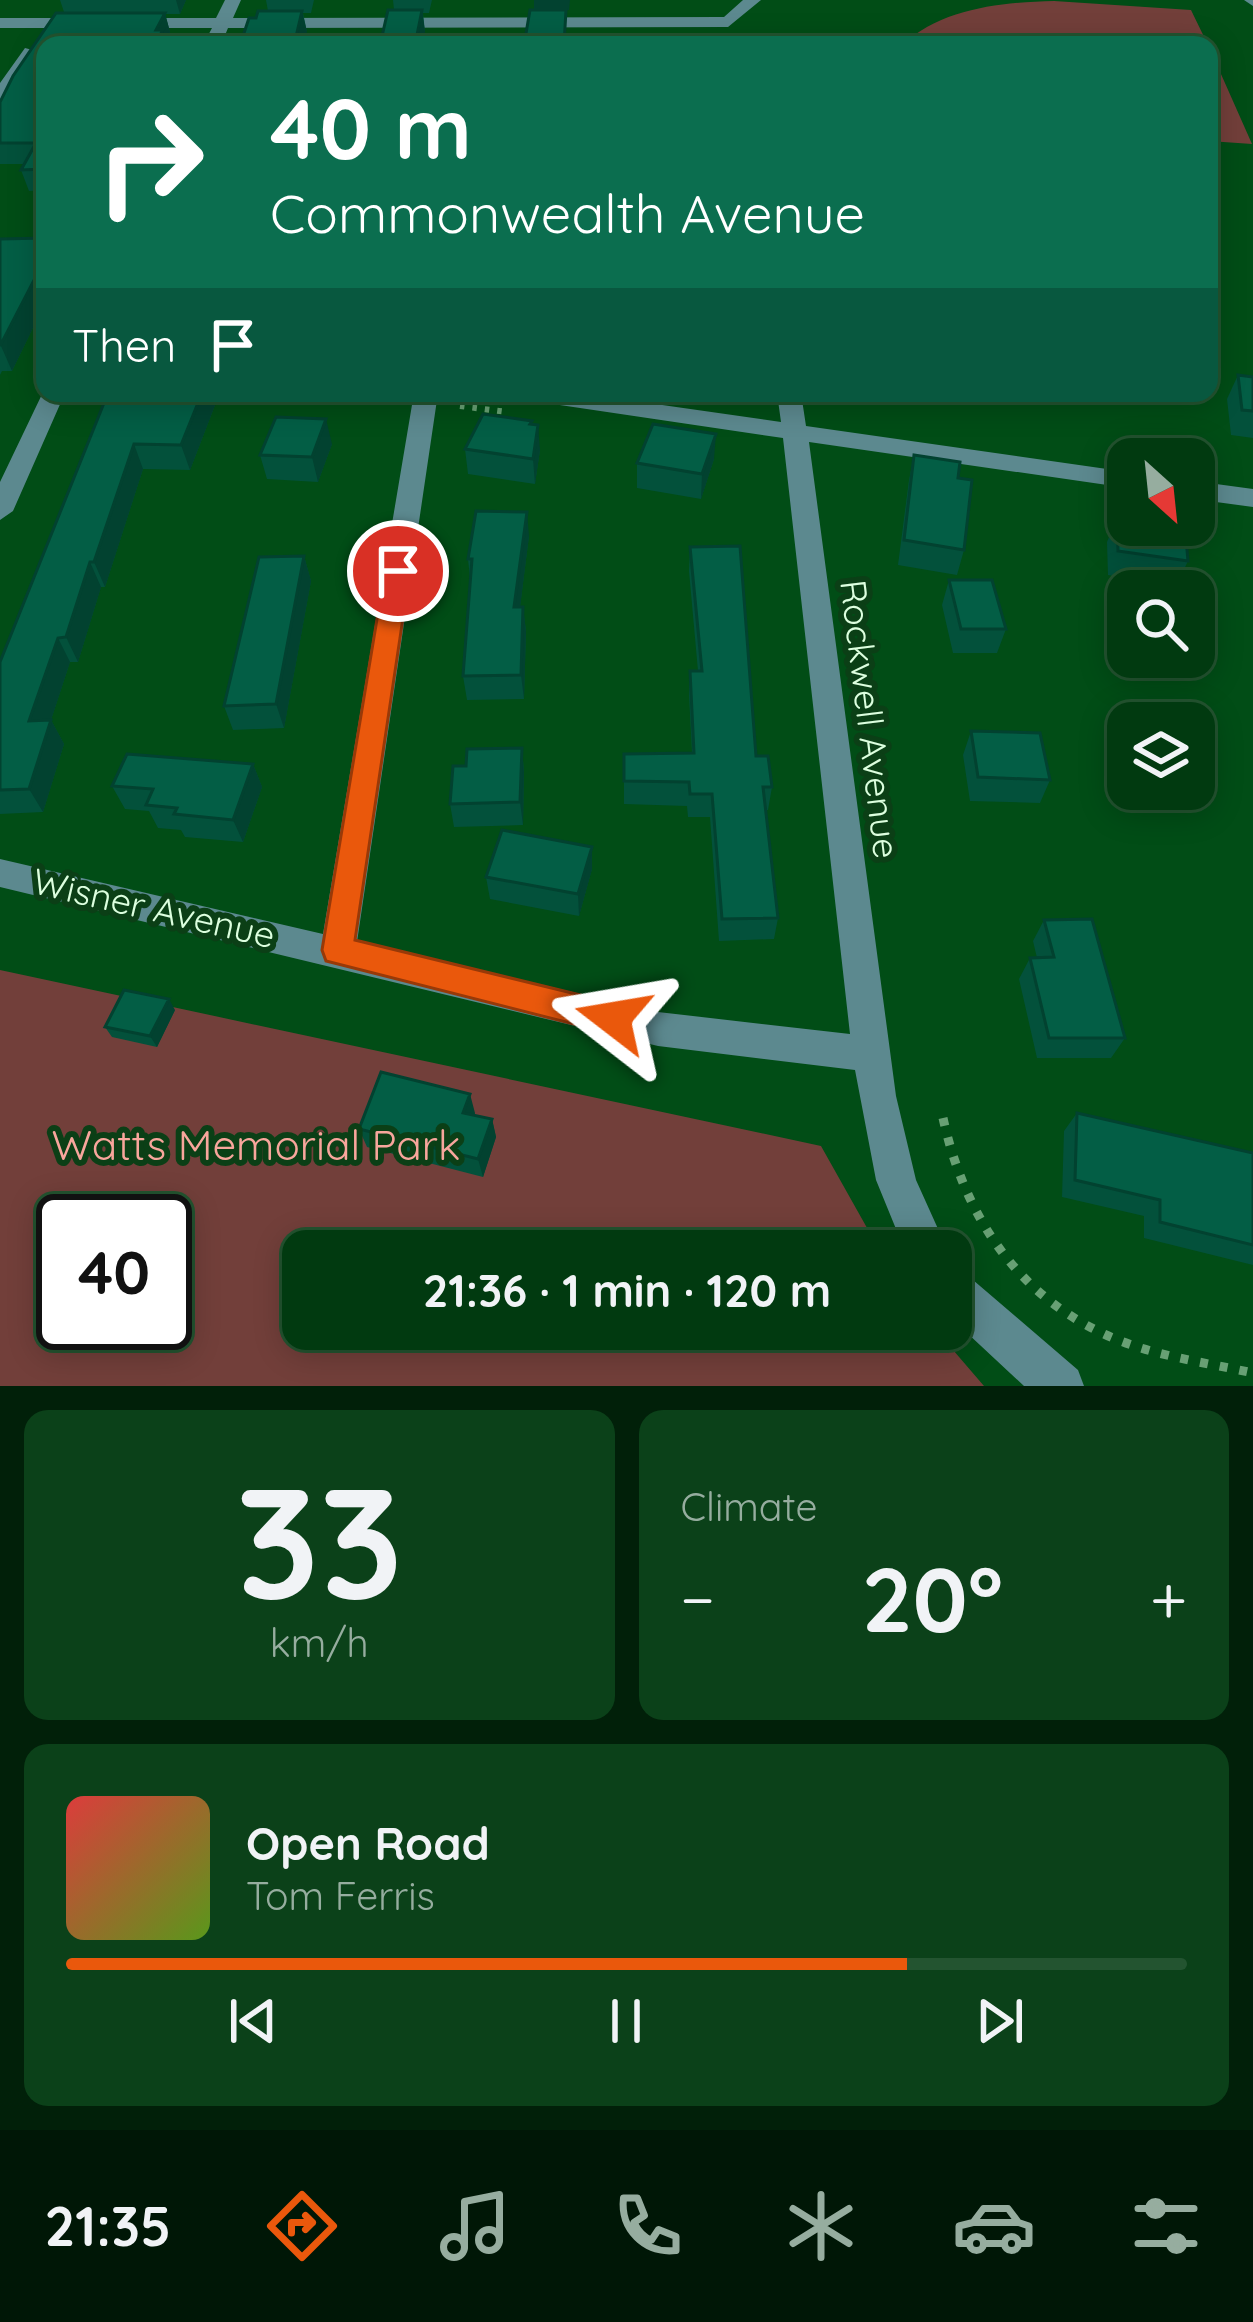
<!DOCTYPE html>
<meta charset="utf-8">
<style>
:root{--surface:#013a10;--page:#0b4119;--text:#f1f3f6;--muted:#96ad9f;--line:#235430;--accent:#ea580c}
body{margin:0;font-family:Quicksand,sans-serif;background:var(--page);color:var(--text);height:100vh;display:flex;flex-direction:column;font-size:45px;white-space:nowrap}
*{box-sizing:border-box;margin:0}
p{font-size:39px;color:var(--muted)}
.icon{flex:none;width:66px;height:66px;fill:none;stroke:currentColor;stroke-width:2;stroke-linecap:round;stroke-linejoin:round}
.map{position:relative;height:1386px;overflow:hidden}
.details{display:flex;flex-direction:column;gap:24px;padding:24px;background:#012009;flex:1}
.details>*{flex:none}
.guide{position:absolute;left:36px;top:36px;width:1182px;height:366px;border-radius:24px;box-shadow:0 6px 30px #0003,0 0 0 3px var(--line);background:#0b6e4f;color:#fff;overflow:hidden}
.needle{width:78px;rotate:153deg}
.tools{position:absolute;left:1107px;top:438px;display:grid;gap:24px}
.tools a{display:grid;place-items:center;width:108px;height:108px;border-radius:24px;background:var(--surface);box-shadow:0 6px 30px #0003,0 0 0 3px var(--line);font-size:60px}
.speed{position:absolute;left:36px;top:1194px;display:flex;gap:24px;font-size:60px;font-weight:700;text-align:center}
.speed>*{display:grid;place-content:center;width:156px;height:156px;border-radius:50%;background:var(--surface);box-shadow:0 6px 30px #0003,0 0 0 3px var(--line);line-height:1}
.speed .limit{border:6px solid #111;border-radius:18px;background:#fff;color:#111}
.pin{position:absolute;display:grid;place-items:center;width:102px;height:102px;color:#fff;margin:-51px;border:6px solid #fff;border-radius:50%;box-shadow:0 3px 12px #0007}
.me{position:absolute;width:132px;margin:-66px;rotate:284deg;stroke-linejoin:round;filter:drop-shadow(0 0 9px #0008)}
.turn{display:flex;align-items:center;gap:42px;height:252px;padding:0 36px;font-size:54px}
.turn .icon{width:156px;height:156px;stroke-width:2.5}
.turn b{display:block;font-size:84px;line-height:102px}
.then{display:flex;align-items:center;height:114px;padding:0 36px;background:#0003;gap:24px;font-size:45px}
.big{font-size:90px;font-weight:700;line-height:1.1}
.details .tile{flex:1;display:flex;flex-direction:column;justify-content:center;gap:18px;min-width:0;padding:0 42px;border-radius:24px;background:var(--page)}
.details .dial{align-items:center;gap:0}
.dial b{font-size:156px;line-height:1}
.song{display:flex;align-items:center;gap:36px}
.cover{width:144px;height:144px;border-radius:18px;background:linear-gradient(135deg,hsl(0 70% 55%),hsl(90 70% 35%))}
.played{height:12px;border-radius:6px;background:linear-gradient(90deg,var(--accent) 75%,var(--line) 75%)}
.keys{display:flex;justify-content:space-around;direction:ltr}
.heat{display:flex;justify-content:space-between;align-items:center;font-size:66px;direction:ltr}
.details .tiles{flex:1;display:grid;gap:24px;grid-template-columns:1fr 1fr}
.tile:last-child{grid-column:span 2}
.trip{position:absolute;left:282px;top:1230px;width:690px;height:120px;border-radius:24px;background:var(--surface);box-shadow:0 6px 30px #0003,0 0 0 3px var(--line);font-weight:700;line-height:120px;text-align:center}
.tabs{display:flex;height:192px;justify-content:space-around;align-items:center;background:#001706;color:var(--muted)}
.tabs .icon{width:84px;height:84px}
.tabs .current{color:var(--accent)}
.tabs b{font-size:54px;color:var(--text)}
.map>svg:first-child{display:block}
.green{fill:#723f3a;fill-rule:evenodd}
.lines{fill:none;stroke-linecap:round;stroke-linejoin:round}
.path-far1{stroke:#68a074;stroke-width:6;stroke-dasharray:4.5 8;stroke-linecap:butt}
.path{stroke:#68a074;stroke-width:9;stroke-dasharray:8 12;stroke-linecap:butt}
.minor{fill:#5c898f;fill-rule:evenodd}
.wall{fill:#03513b}
.shaded-wall{fill:#024230}
.building{fill:#035e45;stroke:#024230;stroke-width:3}
.route{fill:#ea580c;stroke:#983908;stroke-width:3}
.labels{text-anchor:middle;stroke-width:12;stroke-linejoin:round;paint-order:stroke}
.street-label{font-size:36px;fill:#ddffdf;stroke:#0b3f16}
.near-park-label{font-size:42px;fill:#f8a69c;stroke:#0b3f16}
</style>
<div class="map">
<svg width="1253" height="1386" viewBox="0 0 1253 1386">
<rect width="100%" height="100%" fill="#014d16"/>
<path class="green" d="M1054,1L1191,10L1208,45H903C941,8 1004,2 1054,1Z
M1209,47L1252,144L1209,141Z
M0,970L821,1146L880,1251H303V1329H935L984,1386H0ZM63,1221H165V1323H63Z"/>
<g class="lines">
<path class="path-far1" d="M347,393L393,401
M460,406L507,412"/>
<path class="path" d="M943,1118C965,1218 1020,1301 1118,1340C1161,1357 1208,1363 1253,1373"/>
<path class="minor" d="M225,0H241L233,18L724,17L743,0H761L728,27L228,28L221,45H203L212,28H0V18H216Z
M1244,0H1253V6Z
M25,48L40,52L6,100L0,101V83Z
M45,388V393H65L13,511L0,520V482Z
M414,393H438L357,942L658,1012L850,1034L783,438L526,400L514,393H578L781,422L777,393H801L806,426L1128,472V488L809,442L896,1096L916,1180L948,1251H905L876,1180L855,1070L658,1046L0,887V859L323,934Z
M1194,481L1253,489V507L1194,499Z
M951,1268L966,1274L1078,1370L1084,1386H1024L951,1318Z"/>
</g>
<path class="wall" d="M60,0H186L180,14H165L170,32L166,41L167,45H45V190L29,191L21,170L24,164H0V102L13,76L56,13H73L64,12Z
M266,0H314L311,13H303L307,32L256,18L268,11Z
M393,0H432L429,13H423L425,32L394,10Z
M45,238V303L12,371H2L0,375V239Z
M1238,375L1253,377V438L1231,435L1227,399Z
M108,393H214L217,400L190,470L143,469L105,587H101L78,662H70L51,720L64,744L43,812L0,814V662Z
M918,393H964L962,399L918,395Z
M532,424L540,450L535,484L468,474L465,449Z
M332,444L318,482L267,479L260,455Z
M914,455L958,478L964,550L957,575L898,565L909,480Z
M714,459L701,499L637,488V463Z
M1117,517L1188,561L1176,586L1108,575L1107,542Z
M529,536L520,607H523L526,631L524,699L467,700L463,676L470,578L468,559Z
M690,547L756,756L772,787L768,810H766L778,918L774,939L719,941L710,817H688L687,806L624,804V754L692,753L689,695L690,671H698L689,571Z
M304,556L311,581L284,728L233,730L224,706Z
M949,580L1006,629L997,653H953L942,605Z
M971,731L1050,780L1040,803L970,801L963,755Z
M522,748L524,772L523,825L454,827L450,804L466,766Z
M253,764L262,787L243,842L185,837L181,830L158,828L149,811L125,809L112,786Z
M592,847V869L579,916L490,899L486,877Z
M1044,920L1125,1038L1111,1058H1037L1019,979L1030,958H1037L1033,941Z
M175,1010L157,1047L112,1037L105,1027Z
M475,1113L474,1115L492,1119L496,1137L483,1177L367,1147L359,1129Z
M1077,1113L1253,1153V1265L1144,1238V1216L1062,1197L1064,1131Z"/>
<path class="shaded-wall" d="M176,0H186L180,14Z
M534,0H570L569,10L534,13Z
M422,10L425,32L422,45H415Z
M302,11L307,32L303,45H294Z
M165,13L170,32L166,41L167,45H154L156,30Z
M45,259V303L12,371L1,346Z
M202,393H214L217,400L190,470L181,445Z
M326,419L332,444L318,482L312,457Z
M538,425L540,450L535,484L533,459Z
M716,434L714,459L701,499L702,474Z
M134,444L143,469L105,587L94,562Z
M527,512L529,536L517,631L514,607Z
M304,556L311,581L284,728L276,704Z
M90,562L101,587L78,662L66,637Z
M523,607L526,631L524,699L521,675Z
M58,638L70,662L51,720L64,744L43,812L29,789V721Z
M522,748L524,772L523,825L520,802Z
M253,764L262,787L243,842L233,820Z
M592,847V869L579,916L578,894Z
M169,999L175,1010L157,1047L150,1036Z
M470,1094L475,1113L468,1131L463,1113Z
M492,1119L496,1137L483,1177L478,1159Z"/>
<path class="building" d="M388,10H422L415,45H380Z
M530,10H566L564,45H524Z
M258,11H302L294,45H240L249,18H256Z
M56,13H165L156,30H163L154,45H45V169L21,170L36,143H0V102L13,76Z
M45,238V259L0,346V239Z
M1238,375L1253,377V411L1242,410Z
M108,393H202L181,445L134,444L94,562H90L66,637L58,638L29,721L51,720L29,789L0,790V662Z
M483,414L532,421L530,424L538,425L533,459L465,449Z
M276,417L326,419L312,457L260,455Z
M653,424L716,434L702,474L637,463Z
M914,455L960,462L958,478L972,480L964,550L904,540Z
M476,511L527,512L514,607H523L521,675L463,676L472,559H468Z
M1117,517L1128,519V525H1170L1185,527L1188,561L1118,551Z
M740,546L756,756H768L772,787H763L778,918L722,919L712,794H690L689,782L624,781V754L694,753L690,671H702L690,547Z
M304,556L276,704L224,706L259,557Z
M949,580H992L1006,629H961Z
M971,731L1040,733L1050,780L978,777Z
M522,748L520,802L450,804L453,766H466L467,749Z
M127,754L253,764L233,820L174,814L177,808L146,805L153,789L112,786Z
M502,830L592,847L578,894L486,877Z
M1092,919L1125,1038H1049L1030,958L1054,957L1044,920Z
M124,990L169,999L150,1036L105,1027Z
M381,1072L470,1094L463,1113L492,1119L478,1159L359,1129Z
M1077,1113L1253,1153V1245L1160,1222V1200L1075,1180Z"/>
<path class="route" d="M398,562L410,571L355,940L613,1003L624,1007L629,1018L624,1029L613,1034L326,961L322,950L385,571Z"/>
<g class="labels">
<g class="street-label">
<text transform="translate(870 719) rotate(83)" y="13">Rockwell Avenue</text>
<text transform="translate(154 908) rotate(13)" y="13">Wisner Avenue</text>
</g>
<g class="near-park-label">
<text x="256" y="1160">Watts Memorial Park</text>
</g>
</g>
</svg>
<div class="tools">
<a><svg class="needle" viewBox="-14 -14 28 28"><path d="M0-13l5 13h-10z" fill="#e53935"/><path d="M0 13l5-13h-10z" fill="#96ad9f"/></svg></a>
<a><svg class="icon" aria-label="search" viewBox="0 0 24 24"><circle cx="10" cy="10" r="6"/><path d="M15 15l6 6"/></svg></a>
<a><svg class="icon" aria-label="layers" viewBox="0 0 24 24"><path d="M12 4l9 5-9 5-9-5zM3 14l9 5 9-5"/></svg></a>
</div>
<div class="speed"><div class="limit">40</div></div>
<div class="pin" style="left:398px;top:571px;background:#d93025"><svg class="icon" aria-label="arrive" viewBox="0 0 24 24"><path d="M6 21V4h12l-3 4 3 4H6"/></svg></div>
<svg class="me" style="left:613px;top:1018px" viewBox="-20 -20 40 40"><path d="M0-17L14 15 0 8-14 15z" fill="#ea580c" stroke="#fff" stroke-width="4"/></svg>
<div class="trip">21:36 · 1 min · 120 m</div>
<div class="guide">
<div class="turn"><svg class="icon" aria-label="right" viewBox="0 0 24 24"><path d="M7 20v-9h11M14 6l5 5-5 5"/></svg><div><b>40 m</b>Commonwealth Avenue</div></div>
<div class="then">Then<svg class="icon" aria-label="arrive" viewBox="0 0 24 24"><path d="M6 21V4h12l-3 4 3 4H6"/></svg></div>
</div>
</div>
<section class="details">
<div class="tiles">
<div class="tile dial"><b>33</b><p>km/h</p></div>
<div class="tile"><p>Climate</p>
<div class="heat"><a>−</a><b class="big">20°</b><a>+</a></div>
</div>
<div class="tile">
<div class="song"><i class="cover"></i><div><b>Open Road</b><p>Tom Ferris</p></div></div>
<div class="played"></div>
<div class="keys"><svg class="icon" aria-label="previous" viewBox="0 0 24 24"><path d="M18 5L8 12l10 7zM5 5v14"/></svg><svg class="icon" aria-label="pause" viewBox="0 0 24 24"><path d="M8 5v14M16 5v14"/></svg><svg class="icon" aria-label="next" viewBox="0 0 24 24"><path d="M6 5l10 7-10 7zM19 5v14"/></svg></div>
</div>
</div>
</section>
<nav class="tabs">
<b>21:35</b>
<svg class="icon current" aria-label="directions" viewBox="0 0 24 24"><path d="M12 3l9 9-9 9-9-9zM9 14v-3h6M13 9l2 2-2 2"/></svg>
<svg class="icon" aria-label="music" viewBox="0 0 24 24"><path d="M9 18V5l10-2v13"/><circle cx="6" cy="18" r="3"/><circle cx="16" cy="16" r="3"/></svg>
<svg class="icon" aria-label="phone" viewBox="0 0 24 24"><path d="M5 4h4l2 5-3 2q2 4 5 5l2-3 5 2v4C11 20 4 13 5 4z"/></svg>
<svg class="icon" aria-label="climate" viewBox="0 0 24 24"><path d="M12 3v18M4 7l16 10M4 17L20 7"/></svg>
<svg class="icon" aria-label="car" viewBox="0 0 24 24"><path d="M5 17H2v-5l4-1 3-4h7l3 4 3 1v5h-3M9 17h6M6 11h13"/><circle cx="7" cy="17" r="2"/><circle cx="17" cy="17" r="2"/></svg>
<svg class="icon" aria-label="filters" viewBox="0 0 24 24"><path d="M4 7h16M4 17h16"/><circle cx="9" cy="7" r="2"/><circle cx="15" cy="17" r="2"/></svg>
</nav>
